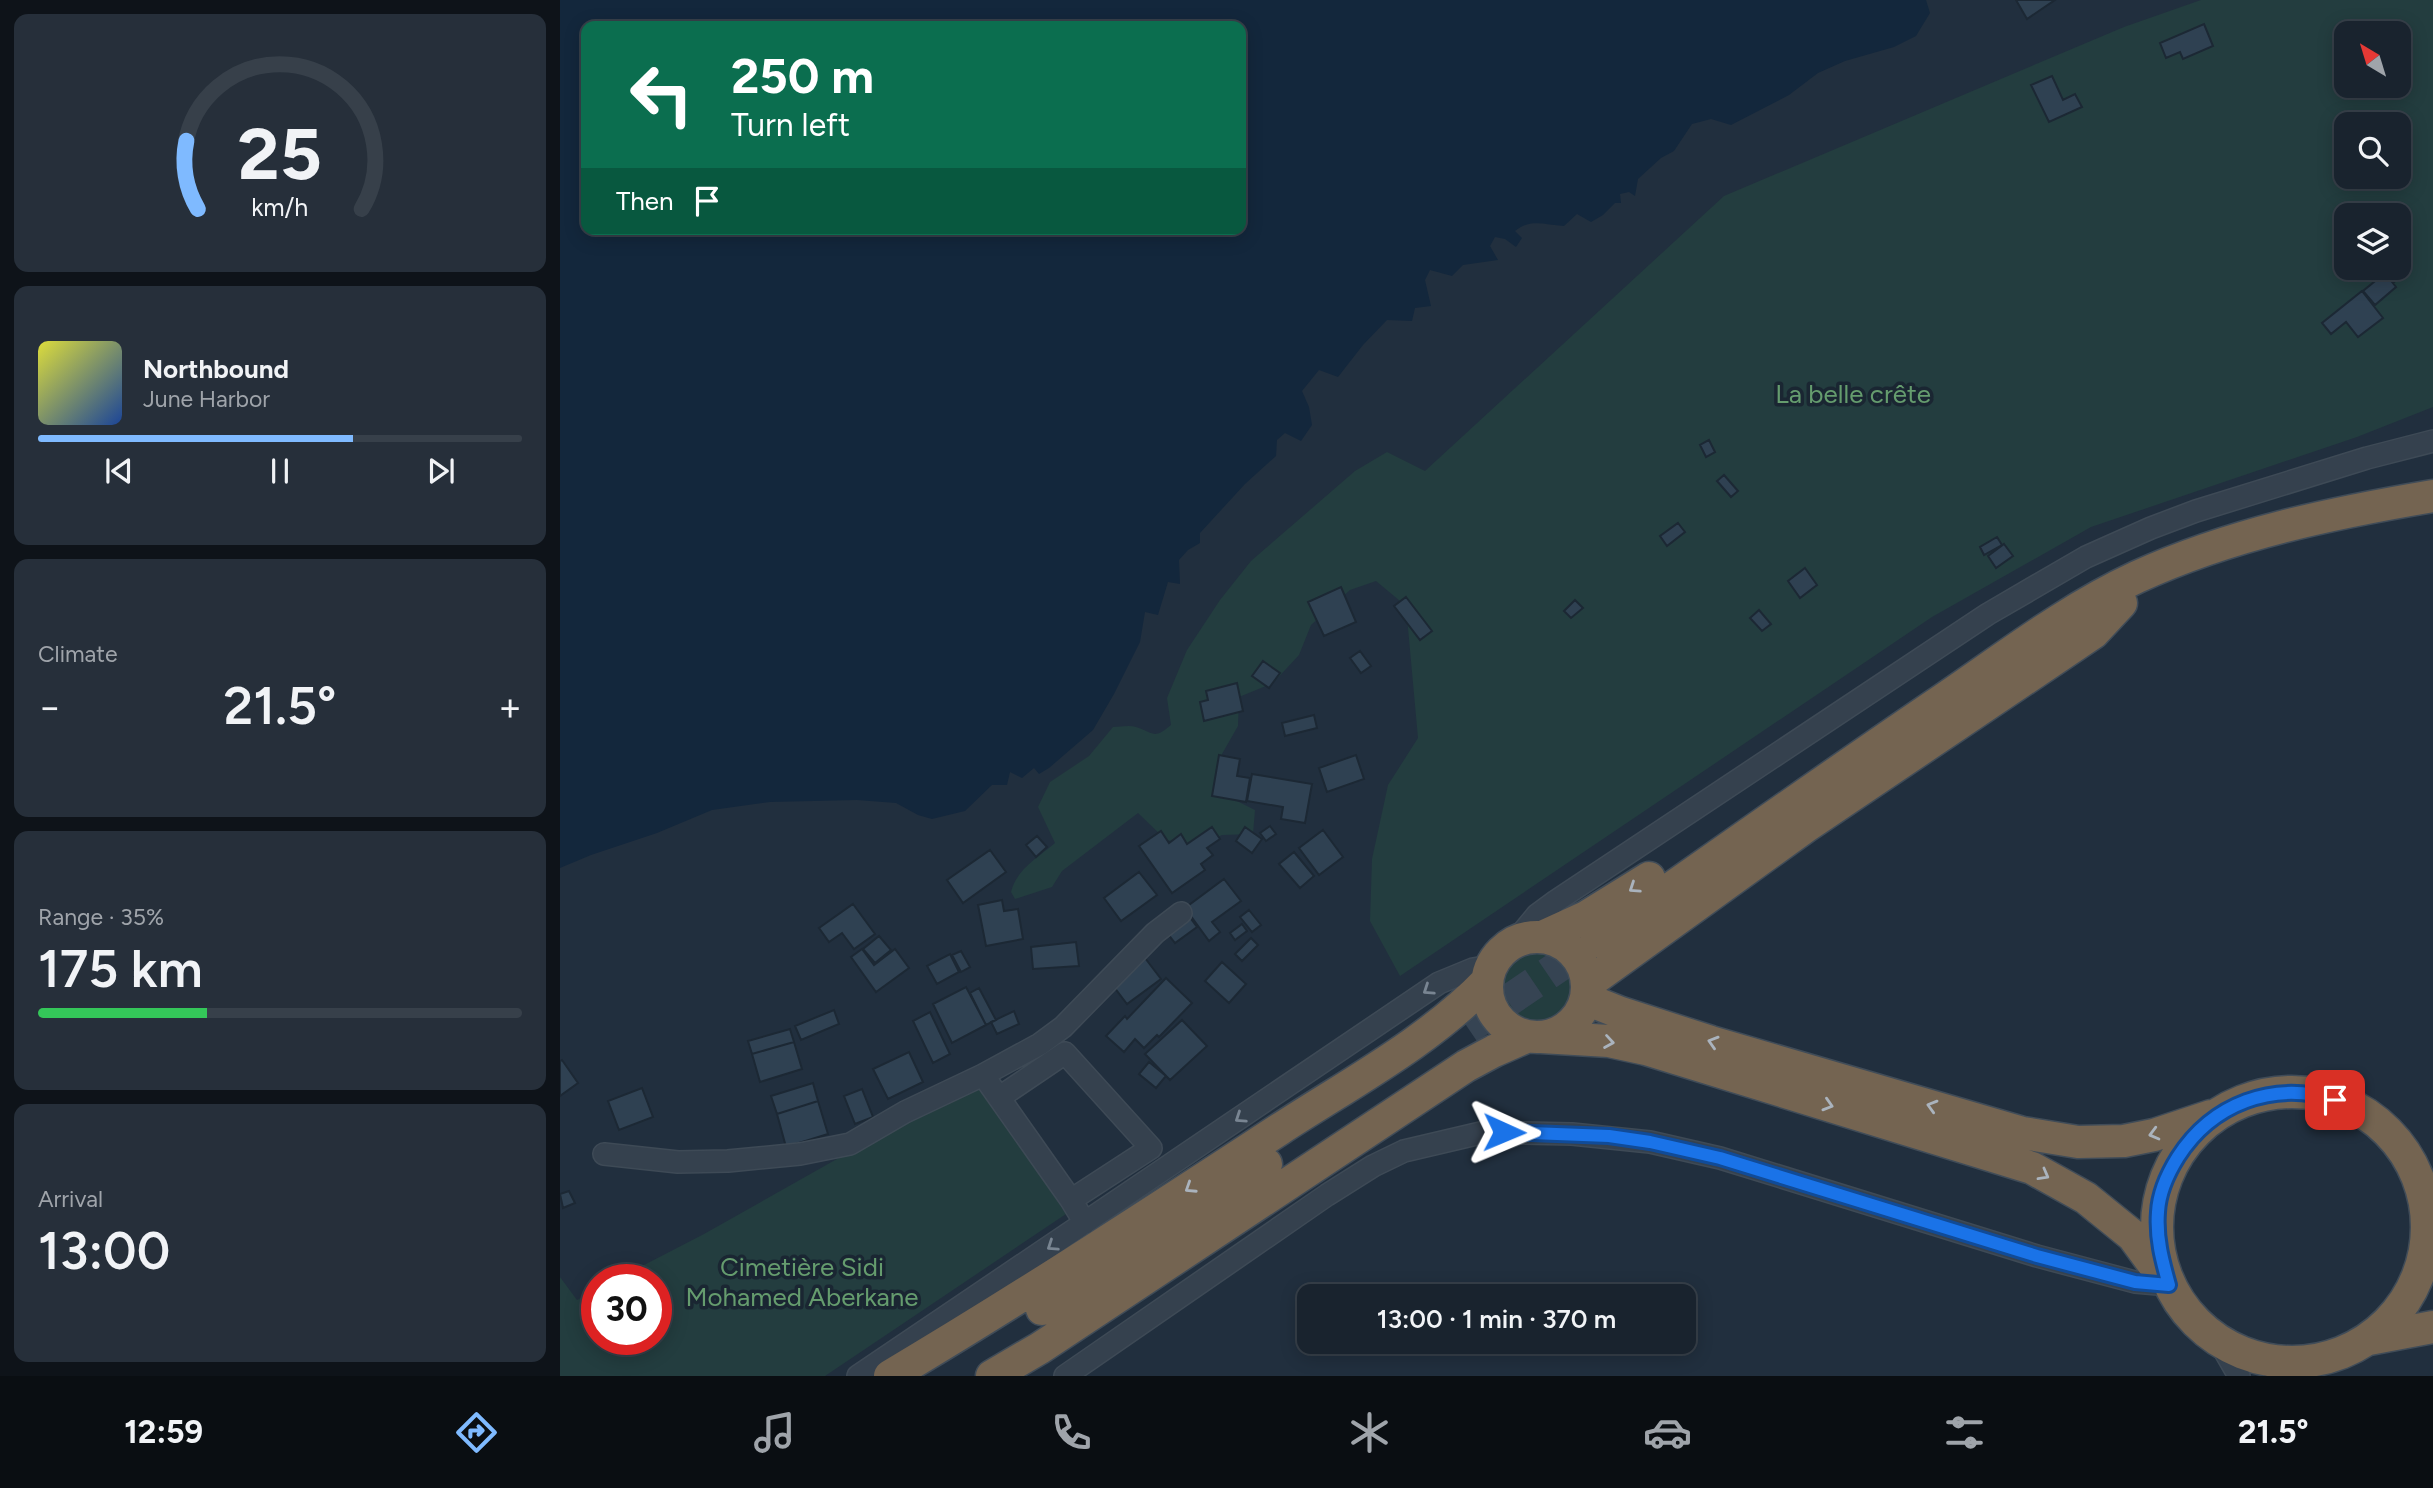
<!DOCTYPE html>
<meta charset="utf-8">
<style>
:root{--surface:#19232e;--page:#262f3a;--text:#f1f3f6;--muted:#9fa4aa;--line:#37404a;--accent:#7fbaff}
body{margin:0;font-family:Figtree,sans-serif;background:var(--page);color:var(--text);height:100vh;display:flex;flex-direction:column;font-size:26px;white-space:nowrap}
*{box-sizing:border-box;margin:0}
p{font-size:23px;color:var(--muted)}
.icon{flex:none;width:38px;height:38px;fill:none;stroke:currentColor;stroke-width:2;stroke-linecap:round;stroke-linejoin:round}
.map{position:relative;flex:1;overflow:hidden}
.drawer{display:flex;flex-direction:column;gap:14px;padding:14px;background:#0e1319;width:560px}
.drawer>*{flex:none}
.hud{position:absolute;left:21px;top:21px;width:665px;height:214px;border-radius:14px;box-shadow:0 4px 18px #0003,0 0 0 2px var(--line);background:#0b6e4f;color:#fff;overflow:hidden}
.needle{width:46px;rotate:322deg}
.fabs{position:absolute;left:1774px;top:21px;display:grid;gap:14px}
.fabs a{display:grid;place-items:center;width:77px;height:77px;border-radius:14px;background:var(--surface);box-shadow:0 4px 18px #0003,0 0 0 2px var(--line);font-size:35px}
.speed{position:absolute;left:21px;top:1264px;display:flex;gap:14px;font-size:35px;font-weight:700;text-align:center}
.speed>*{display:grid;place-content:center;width:91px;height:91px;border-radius:50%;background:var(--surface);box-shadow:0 4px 18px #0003,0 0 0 2px var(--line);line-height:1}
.speed .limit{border:10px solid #d22;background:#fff;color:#111}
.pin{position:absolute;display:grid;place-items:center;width:60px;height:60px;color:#fff;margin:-30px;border-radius:14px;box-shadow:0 4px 10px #0006}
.me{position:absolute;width:77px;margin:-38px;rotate:91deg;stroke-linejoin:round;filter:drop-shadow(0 0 5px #0008)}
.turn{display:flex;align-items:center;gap:24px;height:147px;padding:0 35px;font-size:32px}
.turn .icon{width:91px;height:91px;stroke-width:2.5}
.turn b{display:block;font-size:49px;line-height:60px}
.then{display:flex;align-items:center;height:66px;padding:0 35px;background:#0003;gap:14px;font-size:26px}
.big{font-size:52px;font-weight:600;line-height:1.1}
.drawer .card{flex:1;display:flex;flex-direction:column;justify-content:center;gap:10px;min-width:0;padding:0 24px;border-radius:14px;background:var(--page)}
.drawer .dial{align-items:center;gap:0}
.dial svg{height:182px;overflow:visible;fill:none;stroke:var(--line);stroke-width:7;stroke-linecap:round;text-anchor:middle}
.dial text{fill:var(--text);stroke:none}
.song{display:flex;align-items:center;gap:21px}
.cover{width:84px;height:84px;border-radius:10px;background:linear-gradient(135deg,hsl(60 70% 55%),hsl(220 70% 35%))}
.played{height:7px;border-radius:4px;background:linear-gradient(90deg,var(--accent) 65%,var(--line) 65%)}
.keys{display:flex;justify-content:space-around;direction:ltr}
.heat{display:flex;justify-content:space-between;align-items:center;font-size:38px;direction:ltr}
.charge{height:10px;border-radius:5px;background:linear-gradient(90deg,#34c759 35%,var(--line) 0)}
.trip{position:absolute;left:737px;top:1284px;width:399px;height:70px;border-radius:14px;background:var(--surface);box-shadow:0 4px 18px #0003,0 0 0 2px var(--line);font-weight:600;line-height:70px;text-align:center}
.menu{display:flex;height:112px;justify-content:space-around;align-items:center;background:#0a0e12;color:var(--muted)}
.menu .icon{width:49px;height:49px}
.menu .current{color:var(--accent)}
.menu b{font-size:32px;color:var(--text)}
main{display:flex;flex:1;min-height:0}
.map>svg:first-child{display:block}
.green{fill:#233d3f;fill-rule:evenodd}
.water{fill:#13273c;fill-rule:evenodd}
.building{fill:#2f4152;stroke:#1c2834;stroke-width:2}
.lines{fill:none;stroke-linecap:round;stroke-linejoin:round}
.highway-tunnel{stroke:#364453;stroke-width:32;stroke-dasharray:32 16;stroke-linecap:butt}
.minor-casing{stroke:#3e4a56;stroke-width:24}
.highway-casing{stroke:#404c58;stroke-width:35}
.minor{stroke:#35414e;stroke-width:21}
.highway{stroke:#746451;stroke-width:32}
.oneway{stroke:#aab3bd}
.oneway2{stroke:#798592}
.route-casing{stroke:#114b97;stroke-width:18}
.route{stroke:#1a73e8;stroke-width:12}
.labels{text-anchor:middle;stroke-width:7;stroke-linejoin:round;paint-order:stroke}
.park-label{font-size:26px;fill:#659c6e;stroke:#1a2632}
</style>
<main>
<section class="drawer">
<div class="card dial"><svg viewBox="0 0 100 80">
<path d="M14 69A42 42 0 1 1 86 69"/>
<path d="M14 69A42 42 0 0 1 9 39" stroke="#7fbaff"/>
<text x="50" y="56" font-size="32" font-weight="700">25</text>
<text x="50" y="72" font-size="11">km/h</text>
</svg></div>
<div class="card">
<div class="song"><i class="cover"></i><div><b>Northbound</b><p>June Harbor</p></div></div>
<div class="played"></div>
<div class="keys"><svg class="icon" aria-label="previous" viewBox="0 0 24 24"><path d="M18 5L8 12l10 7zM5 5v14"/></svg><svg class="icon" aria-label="pause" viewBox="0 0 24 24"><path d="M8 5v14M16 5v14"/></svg><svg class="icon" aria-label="next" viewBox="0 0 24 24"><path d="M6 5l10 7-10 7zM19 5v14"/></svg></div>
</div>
<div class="card"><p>Climate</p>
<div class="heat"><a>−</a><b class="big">21.5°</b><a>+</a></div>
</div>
<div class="card"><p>Range · 35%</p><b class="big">175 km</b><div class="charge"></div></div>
<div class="card"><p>Arrival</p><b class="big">13:00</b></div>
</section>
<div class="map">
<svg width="1873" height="1376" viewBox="0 0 1873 1376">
<rect width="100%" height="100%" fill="#212f3e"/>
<path class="green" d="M1641,0H1873V407L1797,437L1531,527L1372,617L840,976L810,921L812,859L828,785L858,738L846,606L816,581L790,590L751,625L739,655L713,683L679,697L678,726L662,754L666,784L677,801L695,810L693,834L662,835L639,846L606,840L578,813L502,871L492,887L455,899L451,892C457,869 477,858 495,843L478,807L490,782L529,756L553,727C560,727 569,725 576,727C595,733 593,740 611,725L607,698L627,650L660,600L691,561L795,471L827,452L865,471L1164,196L1564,27ZM1787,33H1839V86H1787ZM1787,124H1839V177H1787ZM1787,215H1839V268H1787Z
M941 988a35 35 0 1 1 70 0a35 35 0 1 1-70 0Z
M417,1080L506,1214L265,1376H0V1277L17,1300L37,1290V1339H96V1279H57L144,1234Z"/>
<path class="water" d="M0,0H1366L1370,13L1356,36L1334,47L1285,61L1258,73L1229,95L1171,125L1151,119L1132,124L1114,151L1101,158L1078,179L1075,196L1069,192L1060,194L1061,203H1055L1043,215L1031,222L1017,214L1004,226C985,225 970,218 955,231L962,238L956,247L945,239L935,237L930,246L938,260L903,265L892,276L870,270L865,280L871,306L855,308L852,321L827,320L803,345L778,377L759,370L742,391L749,407L752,425L741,441L725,433L717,440L716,456L685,484L640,533V543L628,550L619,560L620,584L608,582L598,615L585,612L580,642L554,694L533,730L489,768L479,774L474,768L462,778L450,772L447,785H432L405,811L372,819L358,815L336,803L297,800L210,802L152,810L97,833L31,855L0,868ZM26,26H681V229H26Z"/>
<path class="building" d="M1456,0H1495L1467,19Z
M1644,24L1653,46L1623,59L1620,52L1606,58L1600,43Z
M1492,76L1503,100L1515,94L1522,107L1489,122L1471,85Z
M1839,259L1848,270L1834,282L1824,270L1839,268Z
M1825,273L1836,287L1815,305L1803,291Z
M1802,291L1823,318L1798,337L1786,322L1771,334L1762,323Z
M1149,440L1155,452L1146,457L1140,445Z
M1164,475L1178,491L1171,497L1157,481Z
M1118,523L1125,532L1107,546L1100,536Z
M1437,537L1442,545L1424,555L1420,547Z
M1444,544L1453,556L1436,568L1428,556Z
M1245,568L1257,585L1240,598L1228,581Z
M781,587L796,622L764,636L748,602Z
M846,597L872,631L860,640L834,606Z
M1015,600L1023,608L1011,618L1004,611Z
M1199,610L1211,624L1202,631L1190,618Z
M800,651L811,666L801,673L790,658Z
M703,661L720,673L709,688L692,676Z
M677,683L683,711L644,721L640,702L648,700L646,691Z
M754,715L757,728L725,736L722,723Z
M659,755L680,759L677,776L690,778L686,802L652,796Z
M796,755L804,779L767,792L759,768Z
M692,774L752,784L745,823L721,819L723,807L687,801Z
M710,826L716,834L706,841L700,833Z
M652,827L660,839L647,848L653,855L641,864L645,870L612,893L579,846L601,831L609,843L621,834L627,844Z
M685,827L702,839L692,853L676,841Z
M763,830L783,857L759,875L739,848Z
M477,836L487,847L476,857L466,845Z
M430,850L446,872L403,903L387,880Z
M734,852L754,876L740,888L719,864Z
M579,872L597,895L561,921L544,898Z
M664,879L681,901L652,922L660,932L649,941L625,908Z
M442,900L444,911L458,909L463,939L426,946L418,905Z
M293,904L315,934L294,949L282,933L269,942L259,928Z
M623,908L637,927L615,943L601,925Z
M689,910L701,925L692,932L680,917Z
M682,924L687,931L675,940L670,933Z
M319,936L331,950L315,963L303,949Z
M691,938L698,945L682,961L675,954Z
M516,942L519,966L473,969L471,947Z
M302,949L314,965L335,949L349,968L316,992L291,957Z
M401,951L410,967L401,972L392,955Z
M390,954L399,972L377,984L367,966Z
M585,958L601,979L567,1004L551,983Z
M662,962L686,984L669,1003L645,981Z
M606,978L632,1003L599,1037L597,1035L584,1048L575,1039L564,1052L546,1036L565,1016L567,1019Z
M406,987L426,1025L392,1043L373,1004Z
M419,988L436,1020L426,1025L410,993Z
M274,1010L279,1024L241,1040L235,1026Z
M454,1011L459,1024L437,1034L431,1022Z
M370,1012L390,1054L373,1063L353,1021Z
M622,1020L647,1046L610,1080L585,1054Z
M230,1029L234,1042L192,1054L188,1041Z
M234,1042L242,1069L200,1082L192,1054Z
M349,1052L363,1082L328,1099L313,1069Z
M2,1060L18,1083L0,1096V1061Z
M589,1062L606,1076L596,1088L579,1074Z
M253,1083L258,1101L217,1114L211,1096Z
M82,1088L93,1117L59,1130L48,1101Z
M302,1089L313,1117L295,1124L284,1096Z
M258,1101L268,1134L226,1147L217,1114Z
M9,1191L15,1203L3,1208L0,1194Z"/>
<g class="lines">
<path class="highway-tunnel" d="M908,1028L1036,941"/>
<defs>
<path id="minor" d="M953,944L977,915L996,901L1428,614L1526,557L1591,528L1636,511L1807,458L1873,441
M423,1075L480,1044L503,1027L595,933L621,913
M440,1097L505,1053L591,1148L511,1200
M44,1154L118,1162L168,1161L240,1154L290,1144L345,1112L423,1075L511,1200L525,1223
M1660,1343L1679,1376
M298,1376L879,983L913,969L931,966
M505,1376L767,1195L813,1166L844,1151L925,1132L1012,1134L1090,1142L1160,1158L1477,1256L1575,1282L1609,1285
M1715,1376L1734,1363"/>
<path id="highway" d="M927 987a50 50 0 1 1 100 0a50 50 0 1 1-100 0Z
M982,937L1026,917L1089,878
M1036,941C1152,860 1267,778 1384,699C1447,656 1508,609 1577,577C1671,534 1772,513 1873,496
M1027,984L1245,827L1533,633L1561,603
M1026,999L1061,1013L1151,1042L1463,1133L1518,1142L1564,1141L1594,1135L1651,1116
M981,1037L1049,1041L1086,1049L1472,1168L1526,1198L1573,1236L1600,1273
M1597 1227a135 135 0 1 1 270 0a135 135 0 1 1-270 0Z
M482,1309L547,1269L706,1164
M1809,1339L1873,1327
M330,1376C463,1297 591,1213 720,1129C789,1084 870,1041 927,981
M432,1376L480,1348L906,1066L934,1051L966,1037"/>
</defs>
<use href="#minor" class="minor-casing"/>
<use href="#highway" class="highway-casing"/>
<use href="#minor" class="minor"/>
<use href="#highway" class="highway"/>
</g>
<defs><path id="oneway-chevron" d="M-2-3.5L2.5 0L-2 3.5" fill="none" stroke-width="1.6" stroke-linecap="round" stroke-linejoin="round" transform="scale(1.75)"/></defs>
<g class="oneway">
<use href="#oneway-chevron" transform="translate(1074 888) rotate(146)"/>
<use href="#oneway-chevron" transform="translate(1049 1042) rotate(9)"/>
<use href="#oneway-chevron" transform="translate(1153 1042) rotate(-163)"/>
<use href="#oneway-chevron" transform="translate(1268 1105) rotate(17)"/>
<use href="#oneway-chevron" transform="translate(1372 1106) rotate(-164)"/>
<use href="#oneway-chevron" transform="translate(1594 1134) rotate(165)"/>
<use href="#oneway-chevron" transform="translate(1484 1175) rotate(29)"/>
<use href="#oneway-chevron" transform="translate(630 1188) rotate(147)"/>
</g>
<g class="oneway2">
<use href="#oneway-chevron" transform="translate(868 990) rotate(146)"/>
<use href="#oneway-chevron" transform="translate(680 1118) rotate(146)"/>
<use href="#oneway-chevron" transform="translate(492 1246) rotate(146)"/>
</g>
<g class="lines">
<defs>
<path id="route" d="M944,1132L1049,1136L1090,1142L1160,1158L1477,1256L1575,1282L1609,1285C1602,1260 1596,1238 1598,1212C1599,1193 1608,1173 1618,1157C1652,1104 1713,1080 1775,1100"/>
</defs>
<use href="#route" class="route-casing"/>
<use href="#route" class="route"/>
</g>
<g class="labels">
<g class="park-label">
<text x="1293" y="403">La belle crête</text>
<text x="242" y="1276">Cimetière Sidi<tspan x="242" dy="30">Mohamed Aberkane</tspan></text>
</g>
</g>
</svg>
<div class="fabs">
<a><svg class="needle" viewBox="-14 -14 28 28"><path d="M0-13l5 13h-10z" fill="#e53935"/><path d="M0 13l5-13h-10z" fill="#9fa4aa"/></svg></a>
<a><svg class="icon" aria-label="search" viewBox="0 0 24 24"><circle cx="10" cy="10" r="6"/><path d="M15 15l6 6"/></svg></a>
<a><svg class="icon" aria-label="layers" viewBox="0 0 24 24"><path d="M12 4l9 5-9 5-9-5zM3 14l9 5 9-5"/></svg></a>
</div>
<div class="speed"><div class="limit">30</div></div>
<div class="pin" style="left:1775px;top:1100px;background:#d93025"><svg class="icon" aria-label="arrive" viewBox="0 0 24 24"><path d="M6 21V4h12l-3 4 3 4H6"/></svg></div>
<svg class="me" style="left:944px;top:1132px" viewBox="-20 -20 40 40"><path d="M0-17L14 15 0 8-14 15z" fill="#1a73e8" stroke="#fff" stroke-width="4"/></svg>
<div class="trip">13:00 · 1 min · 370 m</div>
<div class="hud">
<div class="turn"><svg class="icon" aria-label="left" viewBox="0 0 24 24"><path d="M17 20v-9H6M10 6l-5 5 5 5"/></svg><div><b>250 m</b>Turn left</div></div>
<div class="then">Then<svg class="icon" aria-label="arrive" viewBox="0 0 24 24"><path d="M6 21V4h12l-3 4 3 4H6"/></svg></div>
</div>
</div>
</main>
<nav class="menu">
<b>12:59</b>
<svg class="icon current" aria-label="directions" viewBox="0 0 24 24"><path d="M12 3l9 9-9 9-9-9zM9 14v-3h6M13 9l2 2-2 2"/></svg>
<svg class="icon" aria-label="music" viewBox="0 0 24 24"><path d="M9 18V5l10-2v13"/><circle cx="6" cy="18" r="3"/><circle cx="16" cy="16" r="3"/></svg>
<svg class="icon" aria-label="phone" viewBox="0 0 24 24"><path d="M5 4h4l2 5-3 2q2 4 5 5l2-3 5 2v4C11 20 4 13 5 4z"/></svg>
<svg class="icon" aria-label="climate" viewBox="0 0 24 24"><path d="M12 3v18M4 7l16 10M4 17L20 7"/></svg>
<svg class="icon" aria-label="car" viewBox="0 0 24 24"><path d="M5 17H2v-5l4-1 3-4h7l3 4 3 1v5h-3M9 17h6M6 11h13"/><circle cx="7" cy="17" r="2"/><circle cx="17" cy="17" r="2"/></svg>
<svg class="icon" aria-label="filters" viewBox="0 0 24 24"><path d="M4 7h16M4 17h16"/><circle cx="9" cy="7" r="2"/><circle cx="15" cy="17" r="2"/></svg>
<b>21.5°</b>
</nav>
